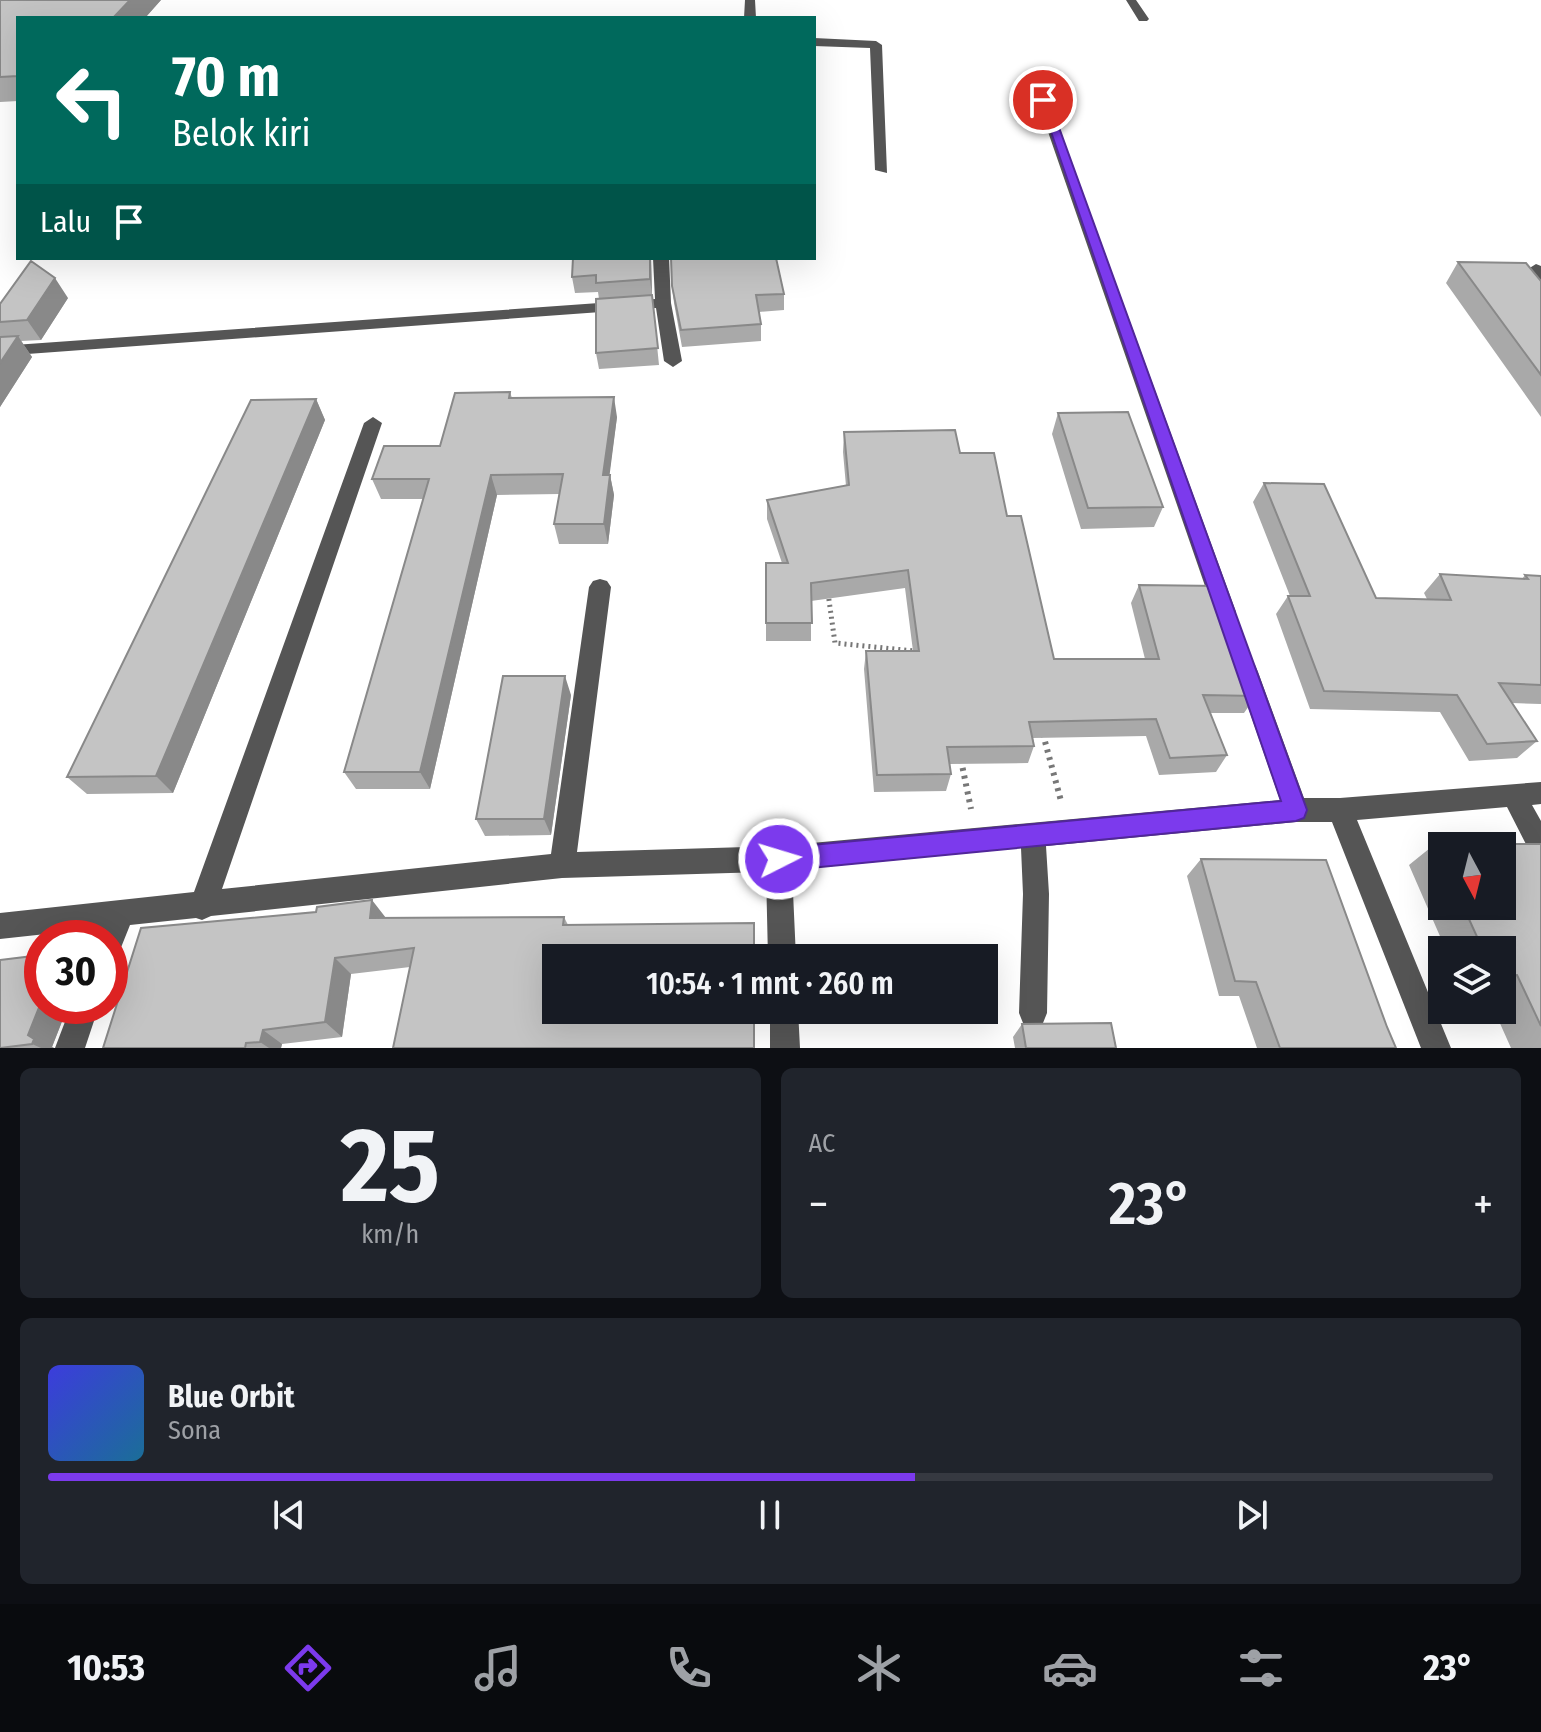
<!DOCTYPE html>
<html lang="id">
<meta charset="utf-8">
<style>
:root{--surface:#171b24;--page:#20242c;--text:#f1f3f6;--muted:#9ea1a6;--line:#363941;--accent:#7c3aed}
body{margin:0;font-family:"Fira Sans Condensed",sans-serif;background:var(--page);color:var(--text);height:100vh;display:flex;flex-direction:column;font-size:30px;white-space:nowrap}
*{box-sizing:border-box;margin:0}
p{font-size:26px;color:var(--muted)}
.icon{flex:none;width:44px;height:44px;fill:none;stroke:currentColor;stroke-width:2;stroke-linecap:round;stroke-linejoin:round}
.map{position:relative;height:1048px;overflow:hidden}
.sheet{display:flex;flex-direction:column;gap:20px;padding:20px;background:#0d0f14;flex:1}
.sheet>*{flex:none}
.banner{position:absolute;left:16px;top:16px;width:800px;height:244px;border-radius:0px;box-shadow:0 8px 32px #0002;background:#00695c;color:#fff;overflow:hidden}
.needle{width:52px;rotate:173deg}
.tools{position:absolute;left:1428px;top:832px;display:grid;gap:16px}
.tools a{display:grid;place-items:center;width:88px;height:88px;border-radius:0px;background:var(--surface);box-shadow:0 8px 32px #0002;font-size:40px}
.speed{position:absolute;left:24px;top:920px;display:flex;gap:16px;font-size:40px;font-weight:700;text-align:center}
.speed>*{display:grid;place-content:center;width:104px;height:104px;border-radius:50%;background:var(--surface);box-shadow:0 8px 32px #0002;line-height:1}
.speed .limit{border:12px solid #d22;background:#fff;color:#111}
.pin{position:absolute;display:grid;place-items:center;width:68px;height:68px;color:#fff;margin:-34px;border:4px solid #fff;border-radius:50%;box-shadow:0 2px 8px #0007}
.me{position:absolute;width:88px;margin:-44px;rotate:85deg;stroke-linejoin:round;filter:drop-shadow(0 0 6px #0008)}
.turn{display:flex;align-items:center;gap:28px;height:168px;padding:0 24px;font-size:36px}
.turn .icon{width:104px;height:104px;stroke-width:2.5}
.turn b{display:block;font-size:56px;line-height:68px}
.then{display:flex;align-items:center;height:76px;padding:0 24px;background:#0003;gap:16px;font-size:30px}
.big{font-size:60px;font-weight:600;line-height:1.1}
.sheet .card{flex:1;display:flex;flex-direction:column;justify-content:center;gap:12px;min-width:0;padding:0 28px;border-radius:12px;background:var(--page)}
.sheet .dial{align-items:center;gap:0}
.dial b{font-size:104px;line-height:1}
.song{display:flex;align-items:center;gap:24px}
.cover{width:96px;height:96px;border-radius:12px;background:linear-gradient(135deg,hsl(240 70% 55%),hsl(200 70% 35%))}
.played{height:8px;border-radius:4px;background:linear-gradient(90deg,var(--accent) 60%,var(--line) 60%)}
.keys{display:flex;justify-content:space-around;direction:ltr}
.heat{display:flex;justify-content:space-between;align-items:center;font-size:44px;direction:ltr}
.sheet .tiles{flex:1;display:grid;gap:20px;grid-template-columns:1fr 1fr}
.card:last-child{grid-column:span 2}
.trip{position:absolute;left:542px;top:944px;width:456px;height:80px;border-radius:0px;background:var(--surface);box-shadow:0 8px 32px #0002;font-weight:600;line-height:80px;text-align:center}
.tab-bar{display:flex;height:128px;justify-content:space-around;align-items:center;background:#090b0e;color:var(--muted)}
.tab-bar .icon{width:56px;height:56px}
.tab-bar .current{color:var(--accent)}
.tab-bar b{font-size:36px;color:var(--text)}
.map>svg:first-child{display:block}
.lines{fill:none;stroke-linecap:round;stroke-linejoin:round}
.path-far1{stroke:#777;stroke-width:5;stroke-dasharray:2 4;stroke-linecap:butt}
.path{stroke:#777;stroke-width:6;stroke-dasharray:3 5;stroke-linecap:butt}
.minor{fill:#555;fill-rule:evenodd}
.wall{fill:#a9a9a9;fill-rule:evenodd}
.shaded-wall{fill:#898989}
.building{fill:#c4c4c4;stroke:#898989;stroke-width:2}
.route{fill:#7c3aed;stroke:#51269a;stroke-width:2}
</style>
<div class="map">
<svg width="1541" height="1048" viewBox="0 0 1541 1048">
<rect width="100%" height="100%" fill="#fff"/>
<g class="lines">
<path class="path-far1" d="M828,593L835,643L914,651"/>
<path class="path" d="M1043,734L1061,801
M961,760L971,809"/>
<path class="minor" d="M745,0H755L756,18H744Z
M1126,0H1136L1149,19L1147,21H1139Z
M814,38L876,41L882,45L887,173L875,170L870,48L814,46Z
M1043,96L1049,100L1236,612L1233,618L1225,621L1217,618L1214,612L1037,100Z
M653,258H669L671,303L682,361L673,367L664,361L656,308L0,356V346L655,299Z
M1536,264L1541,266V280L1535,278L1528,269Z
M373,417L382,423L222,889L551,854L589,587L593,581L600,579L607,581L611,587L577,852L779,846L1280,800L1236,672L1239,665L1247,662L1255,665L1258,672L1304,798H1340L1541,782V804L1532,805L1541,821V859L1532,856L1507,807L1357,820L1451,1048H1421L1332,822H1296L1046,846L1049,894L1047,1013L1043,1023L1033,1027L1023,1023L1019,1013L1023,894L1021,848L792,870L796,958H768L766,872L562,878L211,916L202,920L196,918L130,925L120,950L110,954V938H97L101,928L0,939V913L194,892L364,423Z
M71,1006H99L85,1048H55Z
M770,1010H798L800,1048H770Z"/>
</g>
<path class="wall" d="M0,0H161L145,18H18V101L0,102Z
M573,258H651L652,296L659,365L599,369L596,353L599,299L598,292L575,293L572,277Z
M1458,262L1541,281V417L1446,283Z
M672,286L784,294V310L759,312L761,324V341L682,347L674,303Z
M68,298L41,340L21,341L32,357L0,407V304Z
M510,392L512,398L617,417L609,475H610L614,495L608,544H559L554,524L559,494L497,495L430,789H356L344,772L424,499H381L372,479L440,446Z
M316,399L325,420L173,793L87,794L67,777Z
M1058,413L1163,507L1154,527L1081,529L1052,434Z
M844,432L960,453L1007,516L1054,659H1145L1131,603L1139,585L1256,696L1244,713H1210L1227,755L1216,772L1159,775L1146,736L1033,738L1034,746L1028,763L949,764L951,774L946,791L874,792L864,669L866,651H913L905,588L811,601V641H766V563H782L767,519V500L846,486L843,452Z
M1264,483L1376,598L1427,599L1424,593L1440,574L1522,579L1525,575L1541,576V704L1512,703L1537,741L1517,758L1469,761L1440,712L1310,709L1276,614L1288,596H1290L1253,502Z
M571,695L551,835L485,836L476,819Z
M1435,844H1541V1048H1511L1494,1010H1502V950H1446L1409,865ZM1442,846L1502,906H1442Z
M1201,859L1387,1027L1396,1048H1257L1239,996H1219L1187,876Z
M564,917L568,925L556,1010H755V1048H393L410,967L351,974L342,1037L282,1044L281,1048H103L386,918Z
M42,1006H68L52,1047L54,1048H0Z
M1022,1024L1116,1048H1015L1013,1037Z"/>
<path class="shaded-wall" d="M130,0H161L145,18H113Z
M650,258H651L652,296L650,279Z
M55,278L68,298L41,340L27,320Z
M18,336L32,357L0,407V363Z
M614,397L617,417L607,495L603,475Z
M316,399L325,420L173,793L156,776Z
M491,475L497,495L430,789L420,772Z
M610,475L614,495L608,544L604,524Z
M565,676L571,695L551,835L544,819Z
M372,900L386,918H370Z
M335,958L351,974L342,1037L325,1022Z
M42,1000V1006H68L52,1047L54,1048H41L32,1044L28,1035Z
M263,1030L282,1044L281,1048H269L260,1042Z"/>
<path class="building" d="M0,0H130L113,18H18V76L0,77Z
M573,258H650V279L596,283V275L572,277Z
M671,258H776L784,294L756,295L761,324L681,330L672,286Z
M31,261L55,278L27,320L0,322V304Z
M1458,262L1526,263L1541,281V375Z
M652,295L658,348L596,353V299Z
M18,336L0,363V337Z
M510,392L509,398L614,397L603,475H610L604,524H554L563,474L491,475L420,772H344L429,479H372L384,446H440L455,393Z
M316,399L156,776L67,777L251,400Z
M1128,412L1163,507L1088,508L1058,413Z
M955,430L960,453H994L1007,516H1021L1054,659H1159L1139,585L1219,586L1256,696L1203,695L1227,755L1170,758L1156,719L1029,722L1034,746L947,747L951,774L877,775L866,651H919L908,570L811,583L812,623H766V563H788L767,500L849,485L844,432Z
M1264,483L1324,484L1376,598L1451,600L1440,574L1528,579L1525,575L1541,576V685L1499,683L1537,741L1487,744L1457,695L1324,691L1288,596H1310Z
M503,676H565L544,819H476Z
M1435,844H1541V1026L1517,975L1502,976V950H1483L1463,906H1502V846H1442V860Z
M1201,859L1326,860L1387,1027L1396,1048H1280L1256,982L1235,981Z
M372,900L370,918L564,917L563,925L754,923V958H556V1010H754V1048H393L414,948L335,958L325,1022L263,1030L260,1042L246,1043L245,1048H103L141,928L316,912L317,907Z
M42,955V1000L28,1035L34,1039L32,1044L0,1048V960Z
M1111,1023L1116,1048H1026L1022,1024Z"/>
<path class="route" d="M1039,97L1049,100L1307,810L1304,818L1296,821L779,871L771,867L767,859L771,851L779,848L1281,801Z"/>
</svg>
<div class="tools">
<a><svg class="needle" viewBox="-14 -14 28 28"><path d="M0-13l5 13h-10z" fill="#e53935"/><path d="M0 13l5-13h-10z" fill="#9ea1a6"/></svg></a>
<a><svg class="icon" aria-label="layers" viewBox="0 0 24 24"><path d="M12 4l9 5-9 5-9-5zM3 14l9 5 9-5"/></svg></a>
</div>
<div class="speed"><div class="limit">30</div></div>
<div class="pin" style="left:1043px;top:100px;background:#d93025"><svg class="icon" aria-label="arrive" viewBox="0 0 24 24"><path d="M6 21V4h12l-3 4 3 4H6"/></svg></div>
<svg class="me" style="left:779px;top:859px" viewBox="-20 -20 40 40"><circle r="17" fill="#7c3aed" stroke="#fff" stroke-width="3"/><path d="M0-11L8 9 0 5-8 9z" fill="#fff"/></svg>
<div class="trip">10:54 · 1 mnt · 260 m</div>
<div class="banner">
<div class="turn"><svg class="icon" aria-label="left" viewBox="0 0 24 24"><path d="M17 20v-9H6M10 6l-5 5 5 5"/></svg><div><b>70 m</b>Belok kiri</div></div>
<div class="then">Lalu<svg class="icon" aria-label="arrive" viewBox="0 0 24 24"><path d="M6 21V4h12l-3 4 3 4H6"/></svg></div>
</div>
</div>
<section class="sheet">
<div class="tiles">
<div class="card dial"><b>25</b><p>km/h</p></div>
<div class="card"><p>AC</p>
<div class="heat"><a>−</a><b class="big">23°</b><a>+</a></div>
</div>
<div class="card">
<div class="song"><i class="cover"></i><div><b>Blue Orbit</b><p>Sona</p></div></div>
<div class="played"></div>
<div class="keys"><svg class="icon" aria-label="previous" viewBox="0 0 24 24"><path d="M18 5L8 12l10 7zM5 5v14"/></svg><svg class="icon" aria-label="pause" viewBox="0 0 24 24"><path d="M8 5v14M16 5v14"/></svg><svg class="icon" aria-label="next" viewBox="0 0 24 24"><path d="M6 5l10 7-10 7zM19 5v14"/></svg></div>
</div>
</div>
</section>
<nav class="tab-bar">
<b>10:53</b>
<svg class="icon current" aria-label="directions" viewBox="0 0 24 24"><path d="M12 3l9 9-9 9-9-9zM9 14v-3h6M13 9l2 2-2 2"/></svg>
<svg class="icon" aria-label="music" viewBox="0 0 24 24"><path d="M9 18V5l10-2v13"/><circle cx="6" cy="18" r="3"/><circle cx="16" cy="16" r="3"/></svg>
<svg class="icon" aria-label="phone" viewBox="0 0 24 24"><path d="M5 4h4l2 5-3 2q2 4 5 5l2-3 5 2v4C11 20 4 13 5 4z"/></svg>
<svg class="icon" aria-label="climate" viewBox="0 0 24 24"><path d="M12 3v18M4 7l16 10M4 17L20 7"/></svg>
<svg class="icon" aria-label="car" viewBox="0 0 24 24"><path d="M5 17H2v-5l4-1 3-4h7l3 4 3 1v5h-3M9 17h6M6 11h13"/><circle cx="7" cy="17" r="2"/><circle cx="17" cy="17" r="2"/></svg>
<svg class="icon" aria-label="filters" viewBox="0 0 24 24"><path d="M4 7h16M4 17h16"/><circle cx="9" cy="7" r="2"/><circle cx="15" cy="17" r="2"/></svg>
<b>23°</b>
</nav>
